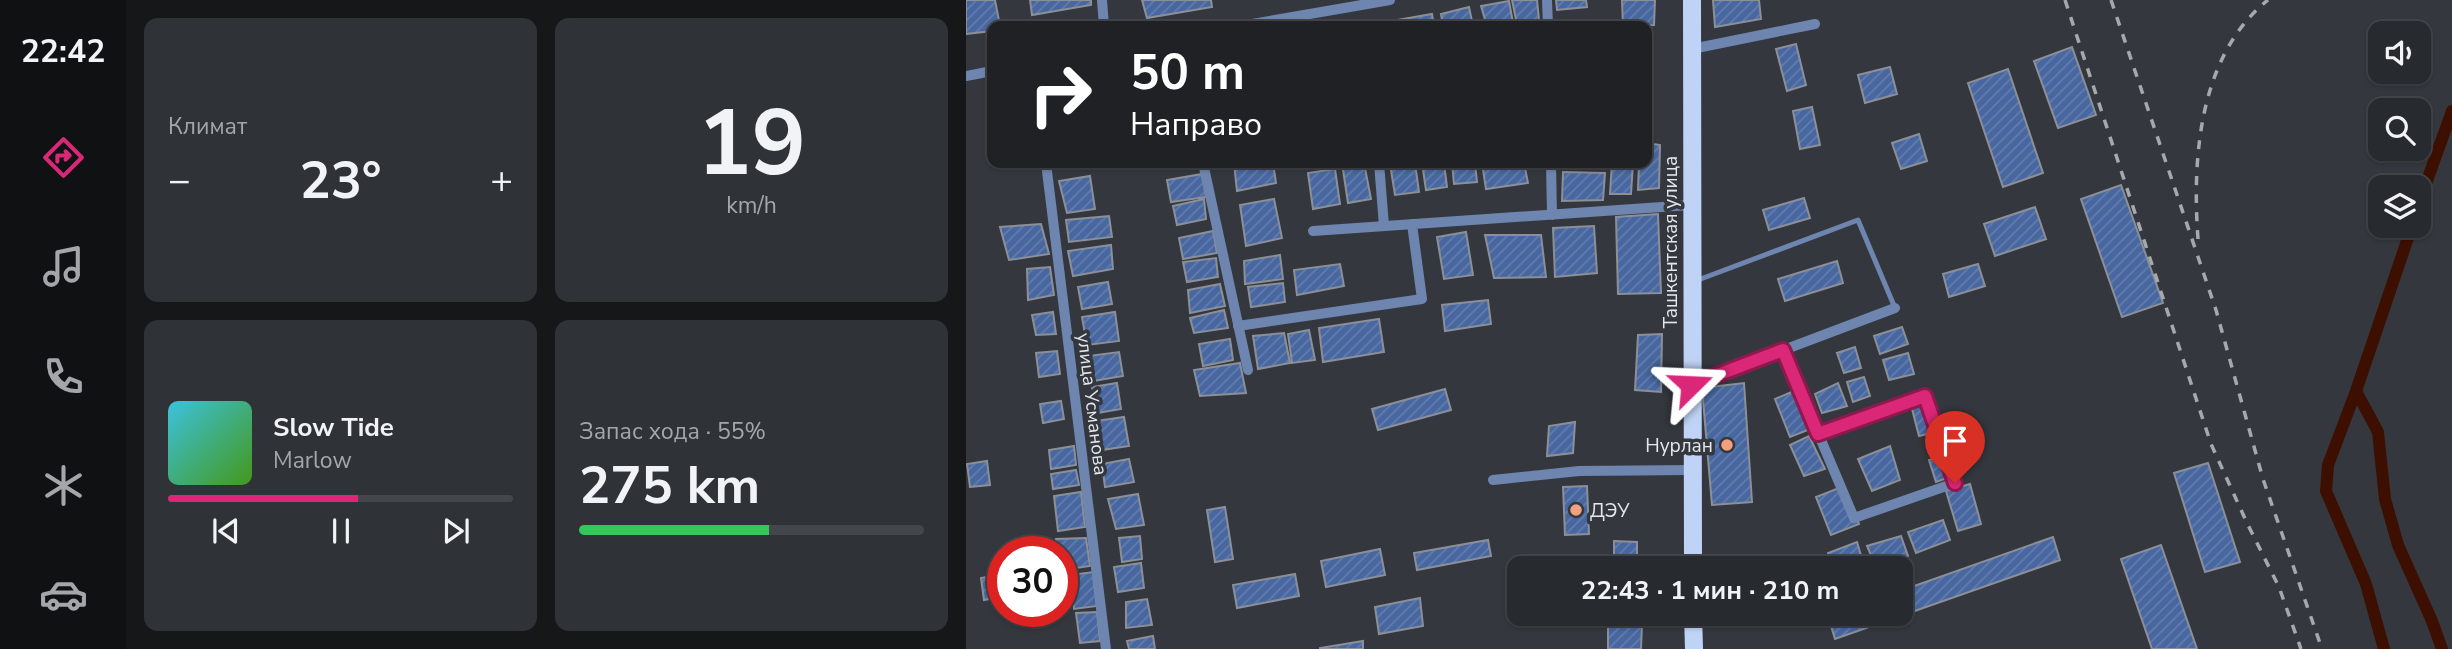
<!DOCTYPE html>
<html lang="ru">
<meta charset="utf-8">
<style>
:root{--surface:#272a2e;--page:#2f3236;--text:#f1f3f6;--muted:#a4a7aa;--line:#43464a;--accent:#db2777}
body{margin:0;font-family:"Nunito Sans",sans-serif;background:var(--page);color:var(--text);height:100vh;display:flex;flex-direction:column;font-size:26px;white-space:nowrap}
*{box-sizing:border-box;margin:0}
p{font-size:23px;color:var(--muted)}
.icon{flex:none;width:38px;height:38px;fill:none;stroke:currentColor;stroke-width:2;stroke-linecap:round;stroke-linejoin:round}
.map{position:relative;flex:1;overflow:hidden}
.details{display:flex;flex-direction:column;gap:18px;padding:18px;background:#151719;width:840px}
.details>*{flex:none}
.hud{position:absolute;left:21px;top:21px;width:665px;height:147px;border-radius:14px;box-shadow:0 2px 5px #0004,0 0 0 2px var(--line);background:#202124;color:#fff;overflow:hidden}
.tools{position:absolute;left:1402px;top:21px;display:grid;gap:14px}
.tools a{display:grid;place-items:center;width:63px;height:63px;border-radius:14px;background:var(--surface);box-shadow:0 2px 5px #0004,0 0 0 2px var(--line);font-size:35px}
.speed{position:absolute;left:21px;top:536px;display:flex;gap:14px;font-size:35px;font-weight:700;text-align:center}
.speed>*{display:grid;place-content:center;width:91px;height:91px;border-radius:50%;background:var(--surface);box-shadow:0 2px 5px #0004,0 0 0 2px var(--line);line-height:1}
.speed .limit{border:10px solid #d22;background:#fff;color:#111}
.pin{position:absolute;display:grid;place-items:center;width:60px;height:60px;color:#fff;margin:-72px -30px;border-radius:50% 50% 50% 0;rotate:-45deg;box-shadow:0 0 7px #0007}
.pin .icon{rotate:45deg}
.me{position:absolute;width:77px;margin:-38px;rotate:69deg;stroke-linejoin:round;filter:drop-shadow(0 0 5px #0008)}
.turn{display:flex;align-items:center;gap:24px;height:147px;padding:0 28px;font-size:32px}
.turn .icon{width:91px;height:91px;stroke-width:2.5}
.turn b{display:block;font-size:49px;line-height:60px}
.big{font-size:52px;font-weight:700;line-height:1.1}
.details .tile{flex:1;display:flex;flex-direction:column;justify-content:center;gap:10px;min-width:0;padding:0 24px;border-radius:14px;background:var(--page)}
.details .dial{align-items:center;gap:0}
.dial b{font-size:91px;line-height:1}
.song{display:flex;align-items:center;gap:21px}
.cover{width:84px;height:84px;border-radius:10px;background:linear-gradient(135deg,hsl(190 70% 55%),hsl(100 70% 35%))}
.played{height:7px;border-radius:4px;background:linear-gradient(90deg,var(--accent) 55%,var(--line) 55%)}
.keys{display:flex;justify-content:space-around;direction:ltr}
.heat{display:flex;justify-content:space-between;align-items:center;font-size:38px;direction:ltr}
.charge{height:10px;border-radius:5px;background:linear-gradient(90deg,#34c759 55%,var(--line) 0)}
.details .tiles{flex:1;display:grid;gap:18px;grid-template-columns:repeat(2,1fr)}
.trip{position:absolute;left:541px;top:556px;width:406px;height:70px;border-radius:14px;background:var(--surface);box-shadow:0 2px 5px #0004,0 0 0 2px var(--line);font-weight:700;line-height:70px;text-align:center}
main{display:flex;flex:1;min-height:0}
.tabs{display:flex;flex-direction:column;width:126px;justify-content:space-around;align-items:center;background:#101112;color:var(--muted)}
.tabs .icon{width:49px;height:49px}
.tabs .selected{color:var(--accent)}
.tabs b{font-size:32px;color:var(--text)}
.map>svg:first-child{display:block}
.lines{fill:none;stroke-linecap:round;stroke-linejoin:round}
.canal{stroke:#3d0f00;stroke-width:12}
.building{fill:url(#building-hatch);stroke:#8b8f97;stroke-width:2}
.lane{stroke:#6e85b0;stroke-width:5}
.street{stroke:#6e85b0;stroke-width:10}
.primary{stroke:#bfd3f6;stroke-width:18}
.rail{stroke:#a5a8ad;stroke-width:3.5;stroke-dasharray:9 9;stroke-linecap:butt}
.route-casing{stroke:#8e194d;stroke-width:18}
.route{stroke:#db2777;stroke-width:12}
.poi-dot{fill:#f2a080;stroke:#34383e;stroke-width:2.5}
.labels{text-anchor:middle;stroke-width:7;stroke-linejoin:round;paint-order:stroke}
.street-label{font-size:19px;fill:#e4e7eb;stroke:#34383e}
.poi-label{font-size:19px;fill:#e4e7eb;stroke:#34383e;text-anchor:end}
</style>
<main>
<nav class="tabs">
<b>22:42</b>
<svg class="icon selected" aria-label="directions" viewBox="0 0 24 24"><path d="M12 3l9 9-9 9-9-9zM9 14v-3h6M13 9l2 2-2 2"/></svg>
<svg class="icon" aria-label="music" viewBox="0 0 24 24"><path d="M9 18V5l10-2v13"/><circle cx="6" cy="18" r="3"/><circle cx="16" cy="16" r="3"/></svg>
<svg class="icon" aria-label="phone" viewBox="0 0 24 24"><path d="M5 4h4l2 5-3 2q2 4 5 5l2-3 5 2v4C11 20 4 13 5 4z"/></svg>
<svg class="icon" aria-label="climate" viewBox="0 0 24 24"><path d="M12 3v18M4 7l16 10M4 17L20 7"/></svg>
<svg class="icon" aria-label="car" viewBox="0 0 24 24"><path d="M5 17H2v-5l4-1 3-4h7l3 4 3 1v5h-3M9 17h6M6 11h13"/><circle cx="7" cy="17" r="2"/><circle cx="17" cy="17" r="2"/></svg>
</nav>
<section class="details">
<div class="tiles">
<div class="tile"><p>Климат</p>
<div class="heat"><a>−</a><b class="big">23°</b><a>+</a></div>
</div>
<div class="tile dial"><b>19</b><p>km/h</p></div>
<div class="tile">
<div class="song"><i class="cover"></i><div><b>Slow Tide</b><p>Marlow</p></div></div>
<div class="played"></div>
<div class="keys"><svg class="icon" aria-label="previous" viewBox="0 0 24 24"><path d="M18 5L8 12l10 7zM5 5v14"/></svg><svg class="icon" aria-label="pause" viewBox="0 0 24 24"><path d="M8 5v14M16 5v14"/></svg><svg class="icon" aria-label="next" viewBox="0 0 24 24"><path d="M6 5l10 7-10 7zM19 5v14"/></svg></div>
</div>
<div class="tile"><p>Запас хода · 55%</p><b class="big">275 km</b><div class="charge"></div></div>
</div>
</section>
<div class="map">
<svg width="1486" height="649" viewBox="0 0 1486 649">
<defs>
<pattern id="building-hatch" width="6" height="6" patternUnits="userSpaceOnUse" patternTransform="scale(1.75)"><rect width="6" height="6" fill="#4867a0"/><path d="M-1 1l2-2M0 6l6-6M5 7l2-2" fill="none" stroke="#627dad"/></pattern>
</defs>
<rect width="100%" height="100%" fill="#34383e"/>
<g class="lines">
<path class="canal" d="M1452,206L1486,111
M1390,391L1412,432L1419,499L1432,545L1466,621L1476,649
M1418,649L1400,584L1360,491L1362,465L1390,391L1446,226"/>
</g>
<path class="building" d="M0,0H29L34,26H26V31L0,34Z
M64,0H125V5L66,15Z
M176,0H245L246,7L181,18Z
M546,0H571L573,20L551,24Z
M590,0H620L621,7L591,10Z
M656,0H689L688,25L657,26Z
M747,0H793L795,19L749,27Z
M543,1L547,23L521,26L515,6Z
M503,7L507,26H477L475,14Z
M466,14L468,26H432L431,20Z
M830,44L840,85L821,91L810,49Z
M1106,47L1130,115L1092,128L1068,61Z
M924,67L931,94L899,103L892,75Z
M1042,69L1077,173L1037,187L1002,83Z
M846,107L854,145L834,149L827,111Z
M953,134L961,161L935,169L926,143Z
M681,143L694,145L693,188L672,190L673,163H681Z
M268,163H307L310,183L271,191Z
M376,163H398L405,199L382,203Z
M449,163L453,192L429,195L424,164Z
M456,163H478L481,187L460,190Z
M486,163H509L511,182L488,184Z
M516,163H558L562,183L520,189Z
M646,163H667L665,194H644Z
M369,169L374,204L347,209L342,173Z
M597,172L639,173L637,200L596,201Z
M236,174L240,197L205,202L201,180Z
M124,176L129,209L101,213L93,181Z
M1155,185L1197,303L1156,317L1115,199Z
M838,198L844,218L803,230L797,210Z
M238,199L240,219L211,225L207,206Z
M308,199L316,238L280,246L274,205Z
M1069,207L1080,239L1029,256L1018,224Z
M692,214L695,293L652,294L650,217Z
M143,216L146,237L103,242L100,220Z
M75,224L83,254L43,260L34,227Z
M628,226L631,273L589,277L587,228Z
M247,231L251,253L217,259L213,238Z
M500,232L507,275L478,279L471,237Z
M519,235H575L580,277L528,278Z
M145,245L147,269L107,276L102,251Z
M314,255L317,279L279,284L278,261Z
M250,258L252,277L221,282L217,262Z
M871,261L877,283L819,301L812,279Z
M374,264L378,286L331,295L328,270Z
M1012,264L1019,286L983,297L977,274Z
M84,267L88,295L62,300L61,269Z
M142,282L146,304L116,309L112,287Z
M317,283L319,302L285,307L282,287Z
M254,284L259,306L224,313L222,290Z
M522,300L525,324L479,331L476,305Z
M258,310L262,328L228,333L224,318Z
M87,312L90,334L70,335L66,315Z
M149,312L153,341L121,345L116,317Z
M413,319L418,352L357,362L353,328Z
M936,327L942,344L914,354L908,336Z
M343,330L349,360L326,363L322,334Z
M318,333L324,363L292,369L287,336Z
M696,334L695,392L669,390L672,335Z
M264,339L267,360L237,366L233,344Z
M889,347L895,368L878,373L871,353Z
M91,351L94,374L73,377L70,353Z
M153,352L157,376L127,381L122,356Z
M942,353L948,374L923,380L917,360Z
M274,363L280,393L234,396L228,370Z
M898,377L904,396L887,402L881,382Z
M151,383L155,409L131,413L126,387Z
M778,383L786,502L746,505L736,388Z
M872,383L881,406L856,413L849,394Z
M479,389L485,410L412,430L406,409Z
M830,390L847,428L824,437L809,399Z
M965,400L974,431L953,436L945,405Z
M95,401L98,419L77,423L74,404Z
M158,417L163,446L136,450L130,421Z
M609,422L607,453L581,456L583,426Z
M843,436L859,469L838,476L824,445Z
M108,446L110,465L85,469L83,450Z
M924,446L934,480L906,491L892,459Z
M986,452L993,474L970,482L963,460Z
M163,459L168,482L139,487L136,464Z
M21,461L24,485L4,487L1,464Z
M1242,463L1274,562L1239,572L1208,473Z
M110,470L113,485L87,489L85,474Z
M1004,484L1015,524L992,531L980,491Z
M621,486L623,534L599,535L597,487Z
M878,486L893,524L865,535L850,497Z
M115,492L119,527L92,531L88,496Z
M172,494L178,525L150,529L142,499Z
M259,507L267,559L249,562L241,510Z
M977,520L984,540L950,553L942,532Z
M174,536L176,559L156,562L153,538Z
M935,536L942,556L910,567L901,546Z
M1087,537L1094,560L869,639L862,616L934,614V591Z
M120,538L124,566L96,570V551H92L90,539Z
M522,540L525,556L451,570L448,553Z
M648,541L671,542V558L648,557Z
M891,542L899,569H867L862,553Z
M1195,545L1231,649H1186L1155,559Z
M414,549L419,575L360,587L355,561Z
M175,563L178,588L152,592L148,567Z
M127,572L131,606L108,609L104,575Z
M329,574L333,596L271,608L267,585Z
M32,575L35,597L18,600L15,578Z
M454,598L457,626L413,634L409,607Z
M181,599L186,625L160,628V602Z
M131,612L134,641L114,643L110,613Z
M642,624H676L675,649H642Z
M187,636L189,649H163L161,641Z
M397,641V649H354V648Z"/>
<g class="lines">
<path class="lane" d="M732,280L892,220L929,308"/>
<path class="street" d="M136,0L138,26
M581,0L582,26
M275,26L424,0
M726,49L849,24
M0,76L26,71
M80,163L140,649
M237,163L282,370
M413,163L418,226
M585,163L586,215
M347,231L725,205
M272,326L456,299L446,224
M817,350L888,518L989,483L959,396L852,434
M725,385L929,308
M527,480L613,471L725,470"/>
<path class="primary" d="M726,0L727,569
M727,614L728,649"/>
<path class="rail" d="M1099,0L1245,444L1281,523L1313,587L1335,649
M1145,0L1250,310L1297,479L1356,649
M1232,239C1226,158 1233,55 1302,0"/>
</g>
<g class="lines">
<defs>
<path id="route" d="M725,385L817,350L852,434L959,396L989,483"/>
</defs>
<use href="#route" class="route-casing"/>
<use href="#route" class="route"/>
</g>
<g class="poi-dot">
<circle cx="761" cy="445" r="7"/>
<circle cx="610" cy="510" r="7"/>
</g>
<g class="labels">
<g class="street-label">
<text transform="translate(704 242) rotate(-90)" y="7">Ташкентская улица</text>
<text transform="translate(127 404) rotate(83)" y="7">улица Усманова</text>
</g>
<g class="poi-label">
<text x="747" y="452">Нурлан</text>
<text x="624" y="517" text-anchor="start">ДЭУ</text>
</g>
</g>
</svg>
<div class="tools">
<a><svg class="icon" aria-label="sound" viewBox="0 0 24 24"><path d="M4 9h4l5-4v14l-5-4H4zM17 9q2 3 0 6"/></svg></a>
<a><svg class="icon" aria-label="search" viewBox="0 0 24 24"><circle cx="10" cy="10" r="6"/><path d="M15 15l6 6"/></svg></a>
<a><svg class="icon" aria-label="layers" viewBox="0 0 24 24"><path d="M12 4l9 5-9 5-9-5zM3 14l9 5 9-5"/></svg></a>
</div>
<div class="speed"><div class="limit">30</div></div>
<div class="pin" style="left:989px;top:483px;background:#d93025"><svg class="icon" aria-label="arrive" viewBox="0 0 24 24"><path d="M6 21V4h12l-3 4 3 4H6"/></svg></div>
<svg class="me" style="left:725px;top:385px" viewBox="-20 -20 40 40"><path d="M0-17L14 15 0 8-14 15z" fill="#db2777" stroke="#fff" stroke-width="4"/></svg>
<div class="trip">22:43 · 1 мин · 210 m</div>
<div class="hud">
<div class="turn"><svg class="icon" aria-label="right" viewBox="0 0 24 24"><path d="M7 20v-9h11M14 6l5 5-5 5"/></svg><div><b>50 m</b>Направо</div></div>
</div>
</div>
</main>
